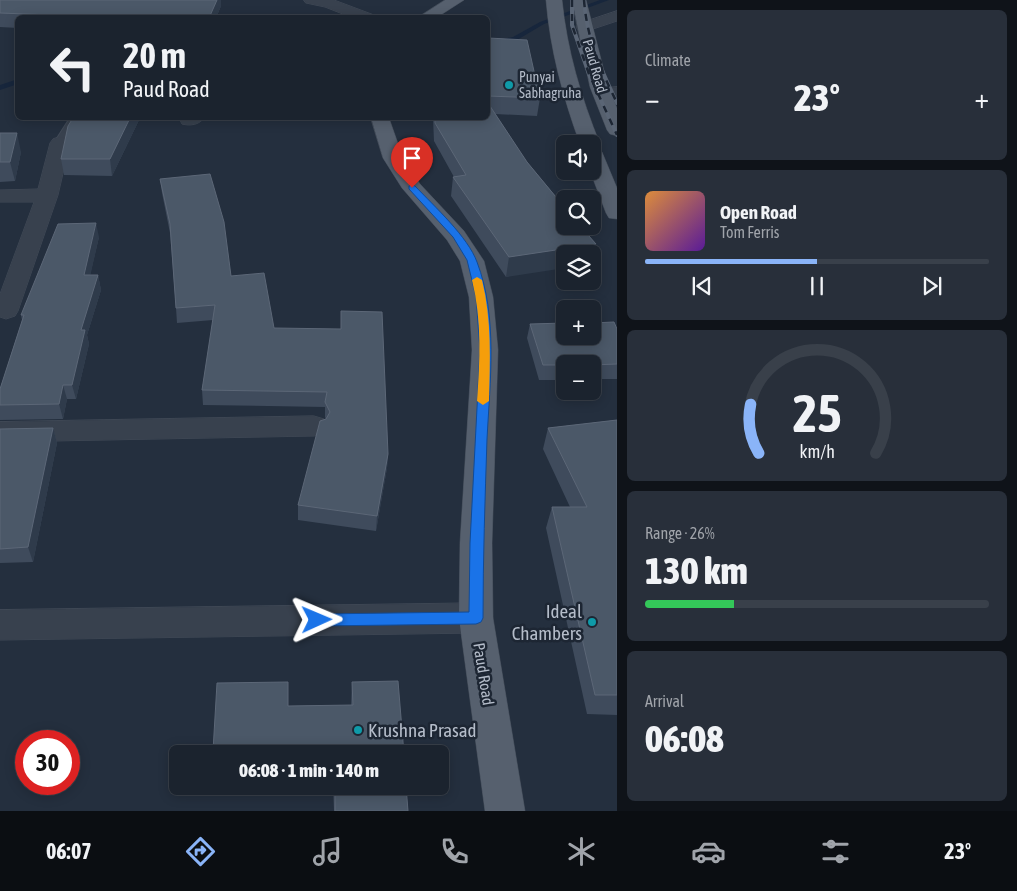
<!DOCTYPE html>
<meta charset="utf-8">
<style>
:root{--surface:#1b232e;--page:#282f3a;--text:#f1f3f6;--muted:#a0a4aa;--line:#39404a;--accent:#8ab4f8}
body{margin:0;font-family:"Asap Condensed",sans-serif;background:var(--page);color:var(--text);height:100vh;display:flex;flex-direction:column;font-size:19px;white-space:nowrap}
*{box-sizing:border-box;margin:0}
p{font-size:16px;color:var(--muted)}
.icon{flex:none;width:28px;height:28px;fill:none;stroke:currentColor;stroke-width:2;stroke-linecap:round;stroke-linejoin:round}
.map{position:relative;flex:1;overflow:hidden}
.side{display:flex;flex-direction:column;gap:10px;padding:10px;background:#0f1319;width:400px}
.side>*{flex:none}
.top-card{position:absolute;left:15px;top:15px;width:475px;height:105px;border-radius:8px;box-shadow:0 2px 12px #0003,0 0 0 1px var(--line);background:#1b232e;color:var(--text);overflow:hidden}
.controls{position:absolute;left:556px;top:135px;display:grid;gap:10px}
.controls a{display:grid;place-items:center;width:45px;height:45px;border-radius:8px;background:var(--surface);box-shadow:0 2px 12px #0003,0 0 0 1px var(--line);font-size:25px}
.speed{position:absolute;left:15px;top:730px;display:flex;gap:10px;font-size:25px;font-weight:700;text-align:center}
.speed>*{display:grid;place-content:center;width:65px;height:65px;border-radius:50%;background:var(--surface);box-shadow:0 2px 12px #0003,0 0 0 1px var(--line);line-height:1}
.speed .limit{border:8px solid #d22;background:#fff;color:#111}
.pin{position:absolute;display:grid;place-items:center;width:42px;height:42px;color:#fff;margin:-51px -21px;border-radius:50% 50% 50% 0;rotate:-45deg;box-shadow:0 0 5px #0007}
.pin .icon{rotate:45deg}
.me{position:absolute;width:55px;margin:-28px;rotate:89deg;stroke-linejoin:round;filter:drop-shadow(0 0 4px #0008)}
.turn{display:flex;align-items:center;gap:18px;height:105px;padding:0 25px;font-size:22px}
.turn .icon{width:65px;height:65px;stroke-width:2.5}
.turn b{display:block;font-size:35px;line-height:42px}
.big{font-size:38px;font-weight:800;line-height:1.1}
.side .tile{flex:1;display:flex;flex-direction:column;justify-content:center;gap:8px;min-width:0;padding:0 18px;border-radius:8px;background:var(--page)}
.side .dial{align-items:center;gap:0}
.dial svg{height:130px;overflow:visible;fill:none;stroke:var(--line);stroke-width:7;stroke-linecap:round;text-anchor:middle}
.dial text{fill:var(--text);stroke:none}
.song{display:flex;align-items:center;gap:15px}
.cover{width:60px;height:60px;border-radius:8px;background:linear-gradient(135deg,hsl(30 70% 55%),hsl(270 70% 35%))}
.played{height:5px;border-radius:2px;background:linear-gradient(90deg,var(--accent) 50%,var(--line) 50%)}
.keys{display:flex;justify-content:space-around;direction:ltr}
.heat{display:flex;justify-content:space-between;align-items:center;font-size:28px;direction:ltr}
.charge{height:8px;border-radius:4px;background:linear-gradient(90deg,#34c759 26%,var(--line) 0)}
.trip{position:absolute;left:169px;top:745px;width:280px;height:50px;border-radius:8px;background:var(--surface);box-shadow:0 2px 12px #0003,0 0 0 1px var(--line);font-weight:800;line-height:50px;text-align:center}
.dock{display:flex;height:80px;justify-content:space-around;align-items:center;background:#0b0e12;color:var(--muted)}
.dock .icon{width:35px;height:35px}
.dock .active{color:var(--accent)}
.dock b{font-size:22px;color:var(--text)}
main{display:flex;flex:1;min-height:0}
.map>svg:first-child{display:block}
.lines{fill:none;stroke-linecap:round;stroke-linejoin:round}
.stream{fill:#17263c;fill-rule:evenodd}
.lane-casing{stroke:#414a57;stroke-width:2}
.street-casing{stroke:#414a57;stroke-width:1}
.primary-casing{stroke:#414a57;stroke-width:1}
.lane{fill:#38414e;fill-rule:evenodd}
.street{fill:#38414e;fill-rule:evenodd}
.primary{fill:#56606e;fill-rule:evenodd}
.rail-casing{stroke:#5a6575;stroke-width:4}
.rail{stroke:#1d2633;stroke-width:2.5;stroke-dasharray:7;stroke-linecap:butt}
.wall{fill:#3f4b5c}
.shaded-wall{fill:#2f3b4b}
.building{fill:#4b5868;stroke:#5c6777}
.route{fill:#1a73e8;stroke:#114b97}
.slow{fill:#f59e0b}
.culture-dot{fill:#0f9aa8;stroke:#1d2633;stroke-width:2}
.labels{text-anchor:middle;stroke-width:5;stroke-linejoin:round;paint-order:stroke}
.far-street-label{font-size:14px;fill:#b4bcc9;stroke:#1d2633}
.far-poi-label{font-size:14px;fill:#b4bcc9;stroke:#1d2633;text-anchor:start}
.street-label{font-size:16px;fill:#b4bcc9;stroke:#1d2633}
.near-poi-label{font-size:19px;fill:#b4bcc9;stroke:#1d2633;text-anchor:end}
</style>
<main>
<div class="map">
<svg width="617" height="811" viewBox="0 0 617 811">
<rect width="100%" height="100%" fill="#242f3e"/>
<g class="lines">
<path class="stream" d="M600,0H609L544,24L517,40L488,46V42L513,37L540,22Z
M18,79V84L0,90V85Z"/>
<defs>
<path id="lane" d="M70,118H82L64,145H56L54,143Z"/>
<path id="street" d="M304,0H334L374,15L376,18H353L325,7L306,3Z
M617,11V21L584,32L578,30L576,27L578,24Z
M617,87V97H596L593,93L596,89Z
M181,118H204C199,125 190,126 182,124L180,120Z
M60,137L67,139L70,143L58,195L18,311L15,316L6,319L0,317V294L34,202H0V190L38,189L50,143L53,139Z
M314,416L324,419L328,426L324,433L314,436L0,442V422Z
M476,603L488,608L493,618L488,628L476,633L0,640V610Z"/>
<path id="primary" d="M445,0H464L436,18H417Z
M546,0H562C567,50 581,97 600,144L597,147L602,152L617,188V219L609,218L606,213L590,171H592V144H580C563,97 550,50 546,0Z
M572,0H586L608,87L617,108V136L610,134L607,130L590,87Z
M371,118H389L403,158L420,184L464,231L484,261L493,297L498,350L492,543L493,618L525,811H485L459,618L460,543L472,350L469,297L460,261L447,240L402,188L383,158Z"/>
</defs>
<use href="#lane" class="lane-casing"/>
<use href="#street" class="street-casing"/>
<use href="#primary" class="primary-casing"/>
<use href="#lane" class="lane"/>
<use href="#street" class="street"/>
<use href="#primary" class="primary"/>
<defs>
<path id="rail" d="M572,0V25L589,74L617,135
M584,0C587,39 600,68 617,103"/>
</defs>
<use href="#rail" class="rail-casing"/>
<use href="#rail" class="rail"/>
</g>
<path class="wall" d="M0,0H221V6L216,18H18V28L0,27Z
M488,38L540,98L537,116L495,114L527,162L596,244L592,256V254L506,277L451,196L453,177H454L434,141L433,118H488Z
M140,118L112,176L64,175L61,159Z
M0,133L21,152L15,181L0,182Z
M160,179L231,276L274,328L388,454L387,468L376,531L298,520V505L326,419L325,417V407L203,405L202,390L213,320L177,323L176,308L170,233L162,193Z
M99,237L90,275H98L101,290L87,335L89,344L76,399H67L63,419L0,420V389L22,320L21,315Z
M530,324L617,329V379H592V364H565V380H539L527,338Z
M617,420V715L587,714L546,528L552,507H570L543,449L548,428Z
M53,428L57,443L33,562L0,563V429Z
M352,682L404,754H213V751L289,706L351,705Z
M333,786H406L408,811H334Z"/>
<path class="shaded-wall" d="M217,0H221V6L216,18H209Z
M130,118H140L112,176L110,159Z
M17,133L21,152L15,181L10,162Z
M96,223L99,237L87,290L84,275Z
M596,244L592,256V254H565V268L506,277L509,257Z
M98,275L101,290L87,335L89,344L76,399L72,385L81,330Z
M63,385L67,399L63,419L59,404Z
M53,428L57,443L33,562L28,547Z
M388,454L387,468L376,531L377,516Z"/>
<path class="building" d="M0,0H217L209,18H130L0,13Z
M488,38L527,40L540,98L488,96Z
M488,103L527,162L565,208V226H580L596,244L509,257L453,177L466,175L435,123V118H488Z
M73,118H130L110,159H61L68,126Z
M0,133H17L10,162H0Z
M210,174L224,222L231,276L264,273L274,328L341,329V311L382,312L388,454L377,516L298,505L320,421L326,419L330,412L325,402L327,392L202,390L215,305L176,308L170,224L160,179Z
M96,223L84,275H98L81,330H85L72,385H63L59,404L0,405V389L24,315H21L58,224Z
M614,322L617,329V364L592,365V364H565V365H543L530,324L565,323V336H592V323Z
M617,420V695H595L552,507H587L548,428Z
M53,428L28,547L0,549V429Z
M398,681L404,754H334V750L213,751L217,683L288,682V706L353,705L352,682Z
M335,786H406L408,811H335Z"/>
<path class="route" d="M412,185L415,186C434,206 468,237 477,262C498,317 490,381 487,439C485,499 483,558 483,618L481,622L476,624L317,626L312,625L310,620L312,616L317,614L469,612L470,543L480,350L476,297L467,260L453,237L409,189V186Z"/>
<path class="slow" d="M477,277L482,280C492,320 490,361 489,401L483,405L477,401C480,361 482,320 472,280Z"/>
<g class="culture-dot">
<circle cx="509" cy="85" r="5"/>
<circle cx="592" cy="622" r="5"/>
<circle cx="358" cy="730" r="5"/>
</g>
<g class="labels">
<g class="far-street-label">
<text transform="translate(595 66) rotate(74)" y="5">Paud Road</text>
</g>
<g class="far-poi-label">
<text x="519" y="82">Punyai<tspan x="519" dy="16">Sabhagruha</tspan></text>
</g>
<g class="street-label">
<text transform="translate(484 674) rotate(81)" y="6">Paud Road</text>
</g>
<g class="near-poi-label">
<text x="582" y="618">Ideal<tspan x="582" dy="22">Chambers</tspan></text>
<text x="368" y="737" text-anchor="start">Krushna Prasad</text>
</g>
</g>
</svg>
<div class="controls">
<a><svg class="icon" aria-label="sound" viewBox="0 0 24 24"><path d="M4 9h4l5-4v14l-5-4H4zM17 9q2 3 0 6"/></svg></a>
<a><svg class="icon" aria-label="search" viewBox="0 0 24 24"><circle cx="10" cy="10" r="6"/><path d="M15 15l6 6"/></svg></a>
<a><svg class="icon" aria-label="layers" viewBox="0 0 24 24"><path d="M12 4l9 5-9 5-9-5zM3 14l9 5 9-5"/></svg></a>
<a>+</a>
<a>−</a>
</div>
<div class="speed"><div class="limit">30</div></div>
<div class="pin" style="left:412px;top:188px;background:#d93025"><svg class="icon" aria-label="arrive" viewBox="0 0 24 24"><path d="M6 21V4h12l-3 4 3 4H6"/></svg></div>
<svg class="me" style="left:317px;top:620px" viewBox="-20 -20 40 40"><path d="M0-17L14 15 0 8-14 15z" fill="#1a73e8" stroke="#fff" stroke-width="4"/></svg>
<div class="trip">06:08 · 1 min · 140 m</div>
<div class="top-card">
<div class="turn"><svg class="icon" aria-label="left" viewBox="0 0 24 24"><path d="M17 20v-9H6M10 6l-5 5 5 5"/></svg><div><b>20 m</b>Paud Road</div></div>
</div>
</div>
<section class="side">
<div class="tile"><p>Climate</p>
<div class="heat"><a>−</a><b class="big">23°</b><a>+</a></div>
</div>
<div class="tile">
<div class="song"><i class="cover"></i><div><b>Open Road</b><p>Tom Ferris</p></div></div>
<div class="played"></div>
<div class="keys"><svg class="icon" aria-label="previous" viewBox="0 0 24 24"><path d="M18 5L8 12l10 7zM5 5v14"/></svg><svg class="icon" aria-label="pause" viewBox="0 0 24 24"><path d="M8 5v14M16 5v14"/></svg><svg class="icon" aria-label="next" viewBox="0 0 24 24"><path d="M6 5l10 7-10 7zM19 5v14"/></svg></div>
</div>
<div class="tile dial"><svg viewBox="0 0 100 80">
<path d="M14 69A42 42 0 1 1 86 69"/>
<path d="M14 69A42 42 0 0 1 9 39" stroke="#8ab4f8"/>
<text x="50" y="56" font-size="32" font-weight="700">25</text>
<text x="50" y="72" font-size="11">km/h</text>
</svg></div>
<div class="tile"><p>Range · 26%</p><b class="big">130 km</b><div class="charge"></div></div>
<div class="tile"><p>Arrival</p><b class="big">06:08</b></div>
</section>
</main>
<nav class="dock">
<b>06:07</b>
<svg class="icon active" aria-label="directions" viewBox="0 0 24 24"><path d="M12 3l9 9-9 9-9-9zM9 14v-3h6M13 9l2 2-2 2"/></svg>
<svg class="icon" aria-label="music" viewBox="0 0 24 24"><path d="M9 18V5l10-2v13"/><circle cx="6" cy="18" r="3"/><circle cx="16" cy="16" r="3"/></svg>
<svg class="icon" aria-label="phone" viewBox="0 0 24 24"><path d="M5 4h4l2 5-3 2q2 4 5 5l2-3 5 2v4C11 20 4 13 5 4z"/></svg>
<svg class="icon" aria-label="climate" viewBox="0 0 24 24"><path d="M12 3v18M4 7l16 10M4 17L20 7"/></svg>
<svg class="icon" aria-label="car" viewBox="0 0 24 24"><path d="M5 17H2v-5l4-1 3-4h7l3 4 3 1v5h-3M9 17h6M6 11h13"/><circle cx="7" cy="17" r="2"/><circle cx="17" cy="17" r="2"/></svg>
<svg class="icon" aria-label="filters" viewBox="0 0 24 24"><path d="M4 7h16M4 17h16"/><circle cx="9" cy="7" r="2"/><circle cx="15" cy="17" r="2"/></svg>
<b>23°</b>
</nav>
